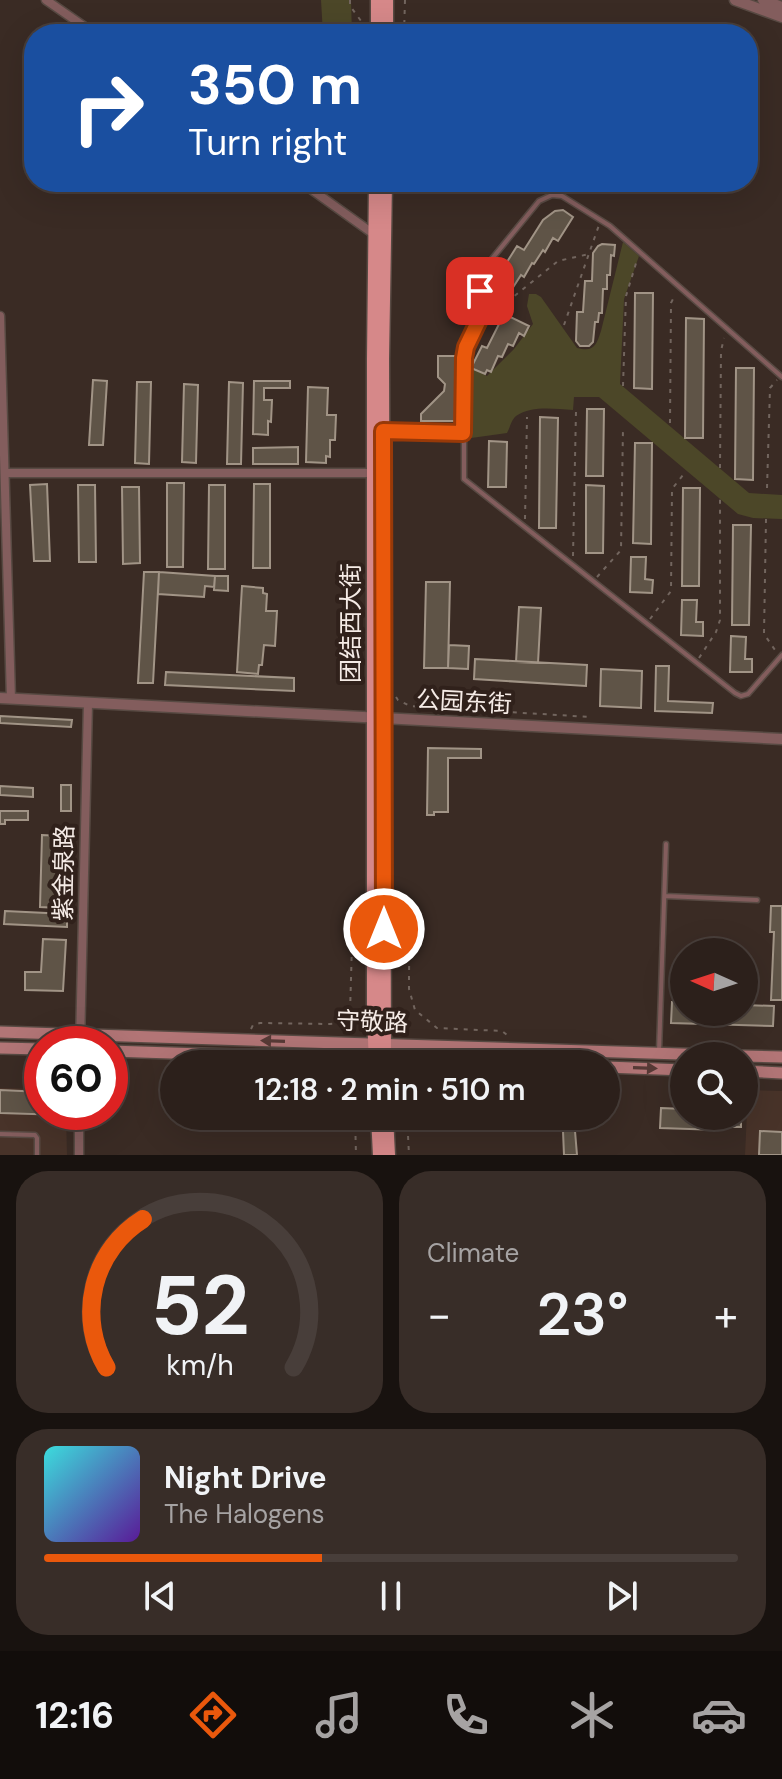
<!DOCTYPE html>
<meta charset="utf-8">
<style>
:root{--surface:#2c201b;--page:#382d28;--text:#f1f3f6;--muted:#a6a3a3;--line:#483e3a;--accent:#ea580c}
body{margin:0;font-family:"DM Sans","Noto Sans SC",sans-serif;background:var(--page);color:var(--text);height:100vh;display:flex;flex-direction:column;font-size:30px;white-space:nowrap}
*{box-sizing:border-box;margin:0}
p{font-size:26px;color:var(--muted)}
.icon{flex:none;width:44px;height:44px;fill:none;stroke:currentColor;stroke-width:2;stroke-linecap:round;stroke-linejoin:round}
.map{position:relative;height:1155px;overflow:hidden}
.side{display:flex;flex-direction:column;gap:16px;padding:16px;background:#18120f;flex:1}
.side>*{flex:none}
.hud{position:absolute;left:24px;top:24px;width:734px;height:168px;border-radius:32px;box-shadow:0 8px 32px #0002,0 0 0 2px var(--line);background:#1a4fa0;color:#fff;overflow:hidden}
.needle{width:52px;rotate:273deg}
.fabs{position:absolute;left:670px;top:938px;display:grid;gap:16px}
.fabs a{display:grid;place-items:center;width:88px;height:88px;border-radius:50%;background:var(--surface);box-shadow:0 8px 32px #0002,0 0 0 2px var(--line);font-size:40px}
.speed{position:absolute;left:24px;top:1026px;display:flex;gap:16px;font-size:40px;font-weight:700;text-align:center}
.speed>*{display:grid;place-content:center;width:104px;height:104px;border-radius:50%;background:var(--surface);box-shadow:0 8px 32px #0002,0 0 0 2px var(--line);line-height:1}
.speed .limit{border:12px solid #d22;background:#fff;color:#111}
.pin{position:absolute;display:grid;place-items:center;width:68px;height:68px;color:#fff;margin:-34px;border-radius:16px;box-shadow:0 4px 12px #0006}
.me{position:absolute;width:88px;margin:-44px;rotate:0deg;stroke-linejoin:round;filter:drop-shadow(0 0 6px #0008)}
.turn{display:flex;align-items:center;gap:28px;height:168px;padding:0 32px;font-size:36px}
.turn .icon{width:104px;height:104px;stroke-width:2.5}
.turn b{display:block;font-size:56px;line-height:68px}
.big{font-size:60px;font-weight:600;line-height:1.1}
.side .tile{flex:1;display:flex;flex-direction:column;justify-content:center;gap:12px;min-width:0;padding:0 28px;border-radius:32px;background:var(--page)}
.side .dial{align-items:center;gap:0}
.dial svg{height:208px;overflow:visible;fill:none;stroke:var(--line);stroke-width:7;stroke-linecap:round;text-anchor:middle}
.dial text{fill:var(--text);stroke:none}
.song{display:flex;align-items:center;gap:24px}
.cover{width:96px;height:96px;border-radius:12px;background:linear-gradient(135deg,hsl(180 70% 55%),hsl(270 70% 35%))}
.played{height:8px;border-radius:4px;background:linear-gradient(90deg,var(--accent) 40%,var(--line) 40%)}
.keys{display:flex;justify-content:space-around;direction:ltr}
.heat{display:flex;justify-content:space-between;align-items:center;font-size:44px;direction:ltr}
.side .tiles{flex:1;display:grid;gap:16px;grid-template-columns:1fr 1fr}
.tile:last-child{grid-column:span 2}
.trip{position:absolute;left:160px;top:1050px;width:460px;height:80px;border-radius:40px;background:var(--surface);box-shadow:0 8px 32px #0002,0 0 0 2px var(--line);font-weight:600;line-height:80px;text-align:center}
.dock{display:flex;height:128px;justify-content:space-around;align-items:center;background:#120d0b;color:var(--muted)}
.dock .icon{width:56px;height:56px}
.dock .current{color:var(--accent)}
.dock b{font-size:36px;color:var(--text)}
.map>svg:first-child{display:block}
.built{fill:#483329}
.green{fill:#4c4728}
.building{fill:#5f5447;stroke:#a19486;stroke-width:2}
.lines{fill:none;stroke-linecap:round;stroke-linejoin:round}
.service-casing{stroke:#584a43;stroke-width:7}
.minor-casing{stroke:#584a43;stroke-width:11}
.tertiary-casing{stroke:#584a43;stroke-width:13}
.secondary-casing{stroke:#584a43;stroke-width:14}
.primary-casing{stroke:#584a43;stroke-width:15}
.path{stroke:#72655e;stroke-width:2;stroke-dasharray:4 6;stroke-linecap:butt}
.service{stroke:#835d5d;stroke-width:4}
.minor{stroke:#835d5d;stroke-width:8}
.tertiary{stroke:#835d5d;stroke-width:10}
.secondary{stroke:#b27576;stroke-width:11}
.primary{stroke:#d68889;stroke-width:12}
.oneway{fill:#573a36}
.route-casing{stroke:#983908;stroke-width:20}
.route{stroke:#ea580c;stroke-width:14}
.labels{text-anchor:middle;stroke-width:8;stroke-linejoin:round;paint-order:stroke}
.street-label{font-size:24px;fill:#f5ebe6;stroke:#30211b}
</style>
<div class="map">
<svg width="782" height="1155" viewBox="0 0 782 1155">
<rect width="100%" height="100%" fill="#3a2b24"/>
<path class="built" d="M0,1088L42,1089V1112H66L67,1155H0Z
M748,1090L782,1091V1155H745Z"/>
<path class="green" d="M321,0H351L352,34H323Z
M623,242L639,256L624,299L620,384L749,493L782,495V519L753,518L738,514L599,397H574L573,410C555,409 532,405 516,416C511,420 510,428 507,433L464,439L466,365L487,376L514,349L533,324L527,306L529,294H536L541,297L577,348C594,352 596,346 601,331Z"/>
<path class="building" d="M563,210L573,217L558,241L553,238L545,252L543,250L534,264L532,263L524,277L521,275L512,289L510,287L505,294L492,286L517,246L524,250L543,220L555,211Z
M602,244L615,245L614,256L611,255L610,275H607V289H603L602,313H599L598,322H595L593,342L589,346H580L576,341L577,312H583L585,281H592L593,253L598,246Z
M635,293H653L652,389L634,388Z
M504,314L529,326L524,336L519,333L513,346L508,344L502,357L498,356L491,372L487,370L485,374L471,368L482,346L487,348Z
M686,318L704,319L703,438H685Z
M438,356H458L457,421H421V414L444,391L445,384L438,377Z
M736,368H754L753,480L735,479Z
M93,380L107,381L103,445H89Z
M254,381H290V388H264V400H272L271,422L268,421V435L253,434Z
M137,382H151L149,464L135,463Z
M229,382L243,383L241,464H227Z
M184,384L198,385L196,463L182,462Z
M308,387L328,388L327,415H336L335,440H330V457L326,456V463L306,462Z
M587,409H604L603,476H586Z
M540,417L558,418L556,528H539Z
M489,441L507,442L506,487H488Z
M635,443H652L651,544L633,543Z
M298,447V464H253V448Z
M167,483H184L183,567H167Z
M47,484L50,561H34L30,485Z
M254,484H270V568H253Z
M78,485H95L96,562H79Z
M209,485H225V569H208Z
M586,485L604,486L603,553H586Z
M122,487H139L140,563L123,564Z
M683,488H700L699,586H682Z
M733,525H751L749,625H732Z
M631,557H646L645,579L653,580L652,593L630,592Z
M144,572H159L153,683H138Z
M159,572L215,576L214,587L205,586L204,597L158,594Z
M215,576H228V591L214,590Z
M426,582H450L448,668H424Z
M242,586L263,588V593L267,594L266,611H277L275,646L264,645L262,665H259L258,674L237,672Z
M682,600H697L696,622H703V636L681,635Z
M519,607L541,608L538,663L516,662Z
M731,636L746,637L745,659H752V672H730Z
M449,645L469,646L468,669L448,668Z
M475,659L587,665L586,686L474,679Z
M656,666H669L668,701L713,703L712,713L655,711Z
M601,669L642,671L641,708L600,706Z
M166,672L294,678V691L165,685Z
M0,716L72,720L71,727L0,723Z
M428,748L481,749V758H448V812H434V815H427Z
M61,785H71V811H61Z
M0,786L33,788V797L0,795Z
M0,811H28V820H5V824H0Z
M42,835L60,836V845H64L63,856H60L59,886L62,887V897H59V908L40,907Z
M771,906H782V1000H771L774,932H770Z
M5,911L67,914V927L4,924Z
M43,939L66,940L63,991L25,990V972H41Z
M672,1002L684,1003V1012H744V1005L774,1006L773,1026L671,1023Z
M0,1090L42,1092V1112H63V1115L0,1113Z
M661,1108L684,1109V1116H741V1127H719V1130L660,1128Z
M563,1131H575L577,1155H564Z
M760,1131L782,1132V1155H759Z"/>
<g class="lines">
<defs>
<path id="service" d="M782,377L610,226L562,196L552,195L539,201L482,271L479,280L481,313L479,320L466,347L464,358V479L735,693L741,696L748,694L782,655
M385,431L463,433
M665,896L757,900
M659,1051L666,844
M0,1134L35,1135L37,1138V1155"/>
<path id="minor" d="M46,0L95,34
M301,182L375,235
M0,316L11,699
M5,473H373
M80,1044L88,703
M79,1112V1155"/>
<path id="tertiary" d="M735,0L782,17
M763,0L782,7
M0,698L782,739"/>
<path id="secondary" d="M0,1032L743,1056
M0,1048L42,1049
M110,1051L508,1064
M744,1056L782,1057
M606,1067L684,1070
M744,1071L782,1073"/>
<path id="primary" d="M377,34V0
M387,34V0
M375,1064L373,1015V359L375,182
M385,1064L383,359L386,182
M377,1116L379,1155
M387,1116L389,1155"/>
</defs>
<use href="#service" class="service-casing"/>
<use href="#minor" class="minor-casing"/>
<use href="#tertiary" class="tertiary-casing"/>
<use href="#secondary" class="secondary-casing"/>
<use href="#primary" class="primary-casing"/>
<path class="path" d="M350,0V6L367,29
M404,34L405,0
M490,312L497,310L558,261L589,254
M564,325L599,225
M623,386L626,296L637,260
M670,423L671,303L675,295
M720,468L721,351L724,338
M767,488L770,388L777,380
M525,519L527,417
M766,519L764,634L775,650
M573,556L576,411
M597,577L621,550L623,429
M650,619L671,591L672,489L683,475
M699,658L716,632L720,620V499
M396,697L398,700L410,706L590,717
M395,901H410L409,975V989L415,1010L437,1028L502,1031L507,1035V1039
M251,1029L253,1025L260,1023L330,1024L345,1023L350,1013L353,910L357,900H360
M355,1116L356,1155
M407,1116L409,1155"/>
<use href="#service" class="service"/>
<use href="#minor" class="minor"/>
<use href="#tertiary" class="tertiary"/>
<use href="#secondary" class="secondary"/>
<use href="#primary" class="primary"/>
</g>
<defs><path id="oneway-solid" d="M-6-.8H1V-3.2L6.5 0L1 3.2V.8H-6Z" transform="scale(2)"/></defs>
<g class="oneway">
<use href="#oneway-solid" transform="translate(273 1041) rotate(-178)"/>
<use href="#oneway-solid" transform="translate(645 1068) rotate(2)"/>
</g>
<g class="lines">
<defs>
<path id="route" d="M384,929L383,431L463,433L464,358L466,347L479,320L480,291"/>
</defs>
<use href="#route" class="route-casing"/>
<use href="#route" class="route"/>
</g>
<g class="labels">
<g class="street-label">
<text transform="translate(351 623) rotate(-90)" y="8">团结西大街</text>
<text transform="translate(464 702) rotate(3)" y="8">公园东街</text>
<text transform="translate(64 873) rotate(-89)" y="8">紫金泉路</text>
<text transform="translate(372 1022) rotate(2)" y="8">守敬路</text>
</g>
</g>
</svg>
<div class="fabs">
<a><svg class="needle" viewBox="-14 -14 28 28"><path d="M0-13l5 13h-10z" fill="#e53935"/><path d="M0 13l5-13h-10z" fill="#a6a3a3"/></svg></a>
<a><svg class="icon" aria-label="search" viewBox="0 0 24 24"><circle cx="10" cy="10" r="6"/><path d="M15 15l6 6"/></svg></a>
</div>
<div class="speed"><div class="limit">60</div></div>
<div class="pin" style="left:480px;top:291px;background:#d93025"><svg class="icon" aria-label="arrive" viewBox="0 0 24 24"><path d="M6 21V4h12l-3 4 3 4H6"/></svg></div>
<svg class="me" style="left:384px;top:929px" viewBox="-20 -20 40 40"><circle r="17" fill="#ea580c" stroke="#fff" stroke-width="3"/><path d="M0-11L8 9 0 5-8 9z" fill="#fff"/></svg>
<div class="trip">12:18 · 2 min · 510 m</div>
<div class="hud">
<div class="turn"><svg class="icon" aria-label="right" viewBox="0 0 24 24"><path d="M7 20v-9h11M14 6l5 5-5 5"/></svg><div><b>350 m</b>Turn right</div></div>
</div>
</div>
<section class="side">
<div class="tiles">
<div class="tile dial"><svg viewBox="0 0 100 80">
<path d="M14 69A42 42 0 1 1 86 69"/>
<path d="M14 69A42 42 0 0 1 28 12" stroke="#ea580c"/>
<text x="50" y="56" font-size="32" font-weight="700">52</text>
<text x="50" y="72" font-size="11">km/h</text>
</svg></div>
<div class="tile"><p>Climate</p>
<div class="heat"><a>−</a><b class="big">23°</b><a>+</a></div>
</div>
<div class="tile">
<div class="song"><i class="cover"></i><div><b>Night Drive</b><p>The Halogens</p></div></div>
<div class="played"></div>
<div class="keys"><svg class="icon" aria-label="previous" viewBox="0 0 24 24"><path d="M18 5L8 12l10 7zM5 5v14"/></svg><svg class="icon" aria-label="pause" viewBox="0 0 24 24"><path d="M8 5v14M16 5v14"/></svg><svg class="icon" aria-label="next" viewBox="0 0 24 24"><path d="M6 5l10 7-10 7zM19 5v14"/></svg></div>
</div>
</div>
</section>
<nav class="dock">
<b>12:16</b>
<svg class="icon current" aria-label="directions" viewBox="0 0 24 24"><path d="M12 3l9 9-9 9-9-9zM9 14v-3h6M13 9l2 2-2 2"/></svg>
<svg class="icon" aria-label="music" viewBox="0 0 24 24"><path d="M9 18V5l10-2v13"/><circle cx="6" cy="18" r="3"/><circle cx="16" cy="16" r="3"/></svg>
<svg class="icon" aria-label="phone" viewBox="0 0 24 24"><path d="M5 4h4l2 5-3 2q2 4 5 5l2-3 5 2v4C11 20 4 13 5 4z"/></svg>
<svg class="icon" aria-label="climate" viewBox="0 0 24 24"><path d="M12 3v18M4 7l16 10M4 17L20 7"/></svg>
<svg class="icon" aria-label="car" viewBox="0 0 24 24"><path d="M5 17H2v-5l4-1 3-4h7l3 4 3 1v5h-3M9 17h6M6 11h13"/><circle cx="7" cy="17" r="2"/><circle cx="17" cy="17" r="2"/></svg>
</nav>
